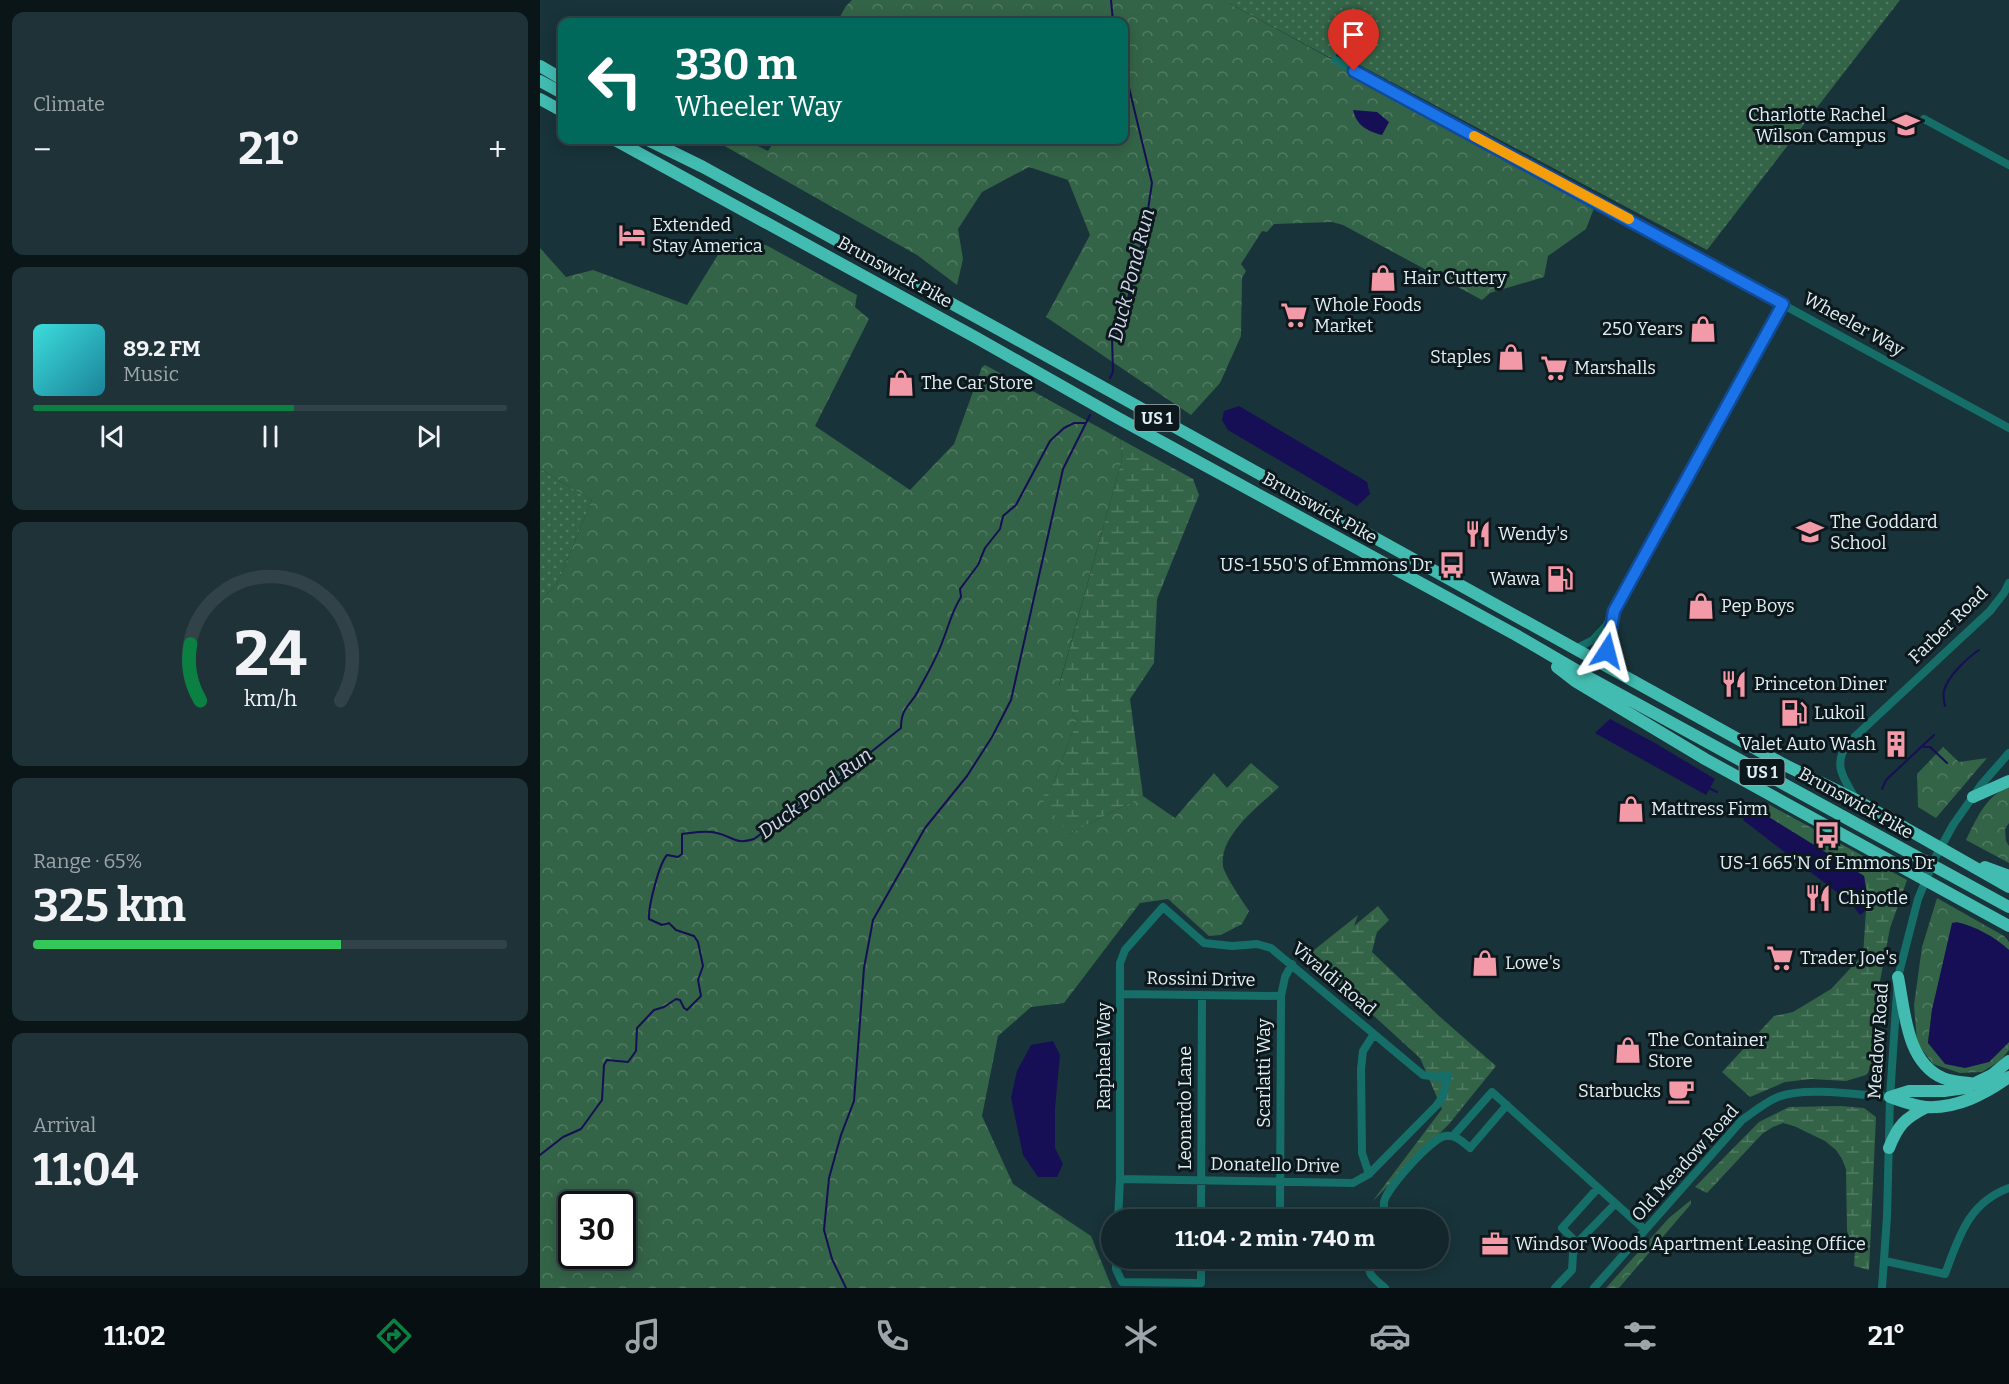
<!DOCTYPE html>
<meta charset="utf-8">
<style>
:root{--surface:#12262c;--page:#1f3238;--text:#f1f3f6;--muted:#9ca5a9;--line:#314348;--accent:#0b8043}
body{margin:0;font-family:Bitter,serif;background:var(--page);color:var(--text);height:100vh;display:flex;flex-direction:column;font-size:22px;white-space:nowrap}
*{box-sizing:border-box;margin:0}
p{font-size:20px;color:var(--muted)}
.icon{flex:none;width:33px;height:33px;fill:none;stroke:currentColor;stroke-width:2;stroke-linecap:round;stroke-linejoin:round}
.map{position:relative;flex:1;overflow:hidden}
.details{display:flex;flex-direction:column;gap:12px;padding:12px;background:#0a1518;width:540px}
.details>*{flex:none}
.top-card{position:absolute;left:18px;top:18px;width:570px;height:126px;border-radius:12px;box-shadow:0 3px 15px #0003,0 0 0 2px var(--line);background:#00695c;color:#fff;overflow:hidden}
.speed{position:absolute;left:18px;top:1191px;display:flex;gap:12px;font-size:30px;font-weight:700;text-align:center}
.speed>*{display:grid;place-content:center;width:78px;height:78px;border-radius:50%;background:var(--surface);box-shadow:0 3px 15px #0003,0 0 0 2px var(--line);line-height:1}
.speed .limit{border:3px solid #111;border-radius:9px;background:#fff;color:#111}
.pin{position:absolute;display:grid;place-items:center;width:51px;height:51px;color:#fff;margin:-62px -26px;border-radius:50% 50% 50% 0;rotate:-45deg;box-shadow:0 0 6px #0007}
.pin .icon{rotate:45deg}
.me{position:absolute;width:66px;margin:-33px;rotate:9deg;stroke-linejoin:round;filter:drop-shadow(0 0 4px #0008)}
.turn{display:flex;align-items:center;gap:21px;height:126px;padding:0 18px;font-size:27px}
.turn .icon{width:78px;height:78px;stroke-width:2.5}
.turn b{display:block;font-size:42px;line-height:51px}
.big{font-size:45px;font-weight:700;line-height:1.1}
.details .tile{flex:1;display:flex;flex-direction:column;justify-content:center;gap:9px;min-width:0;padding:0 21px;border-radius:12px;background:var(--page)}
.details .dial{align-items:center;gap:0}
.dial svg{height:156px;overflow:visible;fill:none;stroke:var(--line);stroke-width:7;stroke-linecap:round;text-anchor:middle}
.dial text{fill:var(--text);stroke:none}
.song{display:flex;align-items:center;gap:18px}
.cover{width:72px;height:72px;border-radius:9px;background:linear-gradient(135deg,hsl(180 70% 55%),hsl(190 70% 35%))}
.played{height:6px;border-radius:3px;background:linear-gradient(90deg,var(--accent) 55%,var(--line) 55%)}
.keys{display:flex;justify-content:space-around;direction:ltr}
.heat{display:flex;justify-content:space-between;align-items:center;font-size:33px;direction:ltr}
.charge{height:9px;border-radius:4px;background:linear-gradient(90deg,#34c759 65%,var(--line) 0)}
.trip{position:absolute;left:561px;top:1209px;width:348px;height:60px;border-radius:30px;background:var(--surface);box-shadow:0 3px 15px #0003,0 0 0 2px var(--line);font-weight:700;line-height:60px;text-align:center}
.dock{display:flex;height:96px;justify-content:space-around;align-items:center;background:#070f12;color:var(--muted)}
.dock .icon{width:42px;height:42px}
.dock .current{color:var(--accent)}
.dock b{font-size:27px;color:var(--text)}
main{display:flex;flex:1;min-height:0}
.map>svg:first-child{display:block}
.grass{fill:url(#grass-dots)}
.forest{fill:url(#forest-crowns);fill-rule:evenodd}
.wetland{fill:url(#wetland-marsh)}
.water{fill:#170f55}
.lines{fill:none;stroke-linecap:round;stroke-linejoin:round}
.stream{stroke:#170f55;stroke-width:2}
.minor{stroke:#156f68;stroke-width:8}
.highway{stroke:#42bbb0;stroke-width:12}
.route-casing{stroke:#114b97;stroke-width:15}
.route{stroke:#1a73e8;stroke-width:10}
.slow{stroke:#f59e0b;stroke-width:10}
.labels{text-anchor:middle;stroke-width:6;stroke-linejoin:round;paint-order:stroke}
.shield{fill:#0d181c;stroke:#a1aeb3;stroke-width:1.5}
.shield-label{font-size:16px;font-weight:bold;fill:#e0eff4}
.poi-label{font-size:18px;fill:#e0eff4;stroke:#0d181c;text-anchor:start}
.street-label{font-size:18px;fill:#e0eff4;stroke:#0d181c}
.water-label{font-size:20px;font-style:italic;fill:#d3d7ec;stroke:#0d181c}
</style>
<main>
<section class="details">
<div class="tile"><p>Climate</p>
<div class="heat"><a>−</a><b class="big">21°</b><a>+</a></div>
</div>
<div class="tile">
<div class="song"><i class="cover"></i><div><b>89.2 FM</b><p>Music</p></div></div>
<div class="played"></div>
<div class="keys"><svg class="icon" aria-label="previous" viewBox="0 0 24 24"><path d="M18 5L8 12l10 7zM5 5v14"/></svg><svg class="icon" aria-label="pause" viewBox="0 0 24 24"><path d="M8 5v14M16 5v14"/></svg><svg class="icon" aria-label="next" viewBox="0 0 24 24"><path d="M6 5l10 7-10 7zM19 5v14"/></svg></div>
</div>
<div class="tile dial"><svg viewBox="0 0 100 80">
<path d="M14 69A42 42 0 1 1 86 69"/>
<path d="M14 69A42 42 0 0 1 9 40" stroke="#0b8043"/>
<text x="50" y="56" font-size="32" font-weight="700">24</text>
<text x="50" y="72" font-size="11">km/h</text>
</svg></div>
<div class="tile"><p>Range · 65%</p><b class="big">325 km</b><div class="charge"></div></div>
<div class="tile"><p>Arrival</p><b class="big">11:04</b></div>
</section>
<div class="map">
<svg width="1469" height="1288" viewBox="0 0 1469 1288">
<defs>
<pattern id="grass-dots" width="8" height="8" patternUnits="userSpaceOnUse" patternTransform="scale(1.5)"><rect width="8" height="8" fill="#346447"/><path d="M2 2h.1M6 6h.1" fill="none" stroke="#517a62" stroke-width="1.8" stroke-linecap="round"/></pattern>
<pattern id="forest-crowns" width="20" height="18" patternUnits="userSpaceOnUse" patternTransform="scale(1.5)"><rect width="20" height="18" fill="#346447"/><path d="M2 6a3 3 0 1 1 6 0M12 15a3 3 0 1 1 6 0" fill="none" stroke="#517a62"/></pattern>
<pattern id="wetland-marsh" width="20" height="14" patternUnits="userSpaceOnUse" patternTransform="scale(1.5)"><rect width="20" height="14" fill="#346447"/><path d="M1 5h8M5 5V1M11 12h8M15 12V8" fill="none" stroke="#517a62"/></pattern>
</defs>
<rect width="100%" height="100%" fill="#18333a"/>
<path class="grass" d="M683,0H1360L1167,250L797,53L794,59L787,56Z
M0,469L52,500L18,582L0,602Z"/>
<path class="forest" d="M312,0H683L1056,203L1046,229L1008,256L1004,277L950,293L942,300L803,225L792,222L734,224L727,232L722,231L701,264L706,271L702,278L701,336L680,383L651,415L506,317L550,235L528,180L489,167L442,192L418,229L423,259L417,285L377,255L174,140H205L228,151L235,140H584V22H297L306,6Z
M197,238L226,245L317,295L315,307L329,319L275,426L370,490L414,444L442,367L445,365L580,439L582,460L519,685L537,721L511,788L529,834L603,796L635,818L674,773L687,788L711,763L739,787C719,806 679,835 683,866C684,874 703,902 709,911L702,924L681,935L669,936L628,899L600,903L524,1003L491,1007L458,1036L442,1116L473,1184L551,1236L572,1288H0V602L18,582L52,500L0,469V248L26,277L53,270L147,305L184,245ZM32,1204H82V1256H32Z
M1403,747L1419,762L1447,758L1396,818L1378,807L1377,774Z
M1469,787V823L1465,829L1466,841L1469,846V863L1426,840C1436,820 1446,795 1469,787Z
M1397,898L1464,936L1469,942V950L1413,923L1392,1010L1388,1043L1449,1062L1469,1042V1050L1460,1061L1442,1072L1420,1073L1393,1064L1377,1043L1374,1005L1382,947Z
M1151,1200V1204L1079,1288H1066L1129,1218Z"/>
<path class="wetland" d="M580,439L653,479L659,495L617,599L614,663L590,699L603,796L529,834L501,798L511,788L537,721L519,686L582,460Z
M1209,802L1226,803L1367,880L1350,928L1338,992L1336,1061L1326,1075L1306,1081L1271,1079L1245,1082L1210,1097L1182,1072L1234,1016L1253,1012L1291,989L1323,955L1327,896L1324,876L1214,808L1207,810Z
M838,906L849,920L837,932L832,952L899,1016L956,1066L909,1124L832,1202L902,1109L880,1058L777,964L769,954L818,915L814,926Z
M1301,1106L1324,1108L1336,1117L1329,1270L1314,1266L1315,1251L1307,1231L1306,1169L1302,1159L1296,1150L1285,1141L1254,1126L1243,1123L1233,1127L1223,1133L1167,1193L1155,1187L1219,1122L1249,1107Z"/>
<path class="water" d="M813,110L837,112L849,122L842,135C827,131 817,126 813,110Z
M699,406L827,482L830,494L817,506L688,430L682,420L684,411Z
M1070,719L1115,743L1175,779L1166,795L1055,733Z
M1214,808L1324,876L1326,888L1324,912L1320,915L1311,903L1203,820L1207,810Z
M1417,922C1436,927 1454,936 1469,950V1042L1449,1062L1425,1068L1405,1064L1388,1043L1392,1010L1412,923Z
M513,1041L520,1055L515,1108V1148L523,1164L517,1177H498L483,1155L471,1098L477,1071L491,1045Z"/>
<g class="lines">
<path class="stream" d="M571,0L573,22
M570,378L573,372L572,337L587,302L604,236L612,183L584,67
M1405,706C1404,702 1403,696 1404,691C1407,677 1427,658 1439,650
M1384,747H1390L1407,763
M1169,788L1177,792
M1342,789L1346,780L1394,735
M0,1155L23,1137L41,1129L62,1100L64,1065L67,1060L88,1062L96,1051L97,1028L114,1010L124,1007L136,999L140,1000L144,1008L147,1010L161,996L158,980L163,966L158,942L154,936L136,930L129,923L122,925L109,919C108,907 119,864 127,855L138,857L142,854V834C153,833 165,830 177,833C194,837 195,845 214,839L296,780L361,728C361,707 370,707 378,691C387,674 397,658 403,640C409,625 412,611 421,597L420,589L438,565L445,548L460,529L463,516L476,505L510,441L524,428L534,423H546
M306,1288L292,1259L284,1230L289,1178L301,1135L314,1101L324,968L333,920L385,828L427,776L452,737L471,700L523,469L550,415"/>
<path class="minor" d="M795,60L1469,428
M1384,119L1469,165
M1035,649L1053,640L1066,626L1243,304
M1071,669L1067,651L1072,621
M1316,800C1305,779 1292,767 1307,744L1450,611L1464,593L1469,583
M581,994L741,996
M913,1136L952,1092L1105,1230
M829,1174L822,1153L821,1069L823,1051L834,1034
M578,1220L580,1179V963L585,950L623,907L664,943L692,946L717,944L731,948L883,1075L898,1077L908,1075L903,1096L897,1105L829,1174L813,1183L580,1179
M661,1220L662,996
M740,1220L741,996L745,977L752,964
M849,1220C846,1214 843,1209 844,1202C846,1189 892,1138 905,1136C915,1134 922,1141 930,1148L967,1105
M1037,1243L1022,1228L1058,1188
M576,1258V1269L582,1282L661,1283V1258
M834,1258C822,1272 835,1279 845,1288
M1345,1261L1405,1274C1419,1237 1428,1203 1469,1188
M1015,1288L1032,1270L1033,1254L1037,1243L1075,1204
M1054,1288L1202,1120C1214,1112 1225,1102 1238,1097C1265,1086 1320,1095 1350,1097
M1342,1288L1347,1217L1350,1097L1358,977L1378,899L1395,858L1413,825L1441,785L1469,753"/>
<path class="highway" d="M0,66L22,79
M0,81L22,93
M0,99L22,111
M75,140L435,337L578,418L976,635L1048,677L1469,907
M108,140L163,167L467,334L1243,764L1316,800L1469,887
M1017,667L1035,681L1165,759L1469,926
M1433,797L1469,781
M1445,867L1469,876
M1358,977C1365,1011 1366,1062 1403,1078C1413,1082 1424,1082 1435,1084
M1350,1097L1369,1091H1404L1425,1088L1452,1075L1469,1061
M1350,1097C1362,1101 1374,1106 1386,1107C1417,1109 1445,1094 1469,1077
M1349,1148C1358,1125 1365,1118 1387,1107"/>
</g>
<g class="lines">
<defs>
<path id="route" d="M814,71L1243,304L1074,611L1067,651"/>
</defs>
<use href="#route" class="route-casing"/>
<use href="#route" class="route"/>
<path class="slow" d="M934,136L1089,219"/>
</g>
<defs>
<symbol id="university-bare" viewBox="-9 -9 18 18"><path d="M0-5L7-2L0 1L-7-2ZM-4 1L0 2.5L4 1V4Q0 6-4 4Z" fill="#f39aa8" stroke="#0d181c" stroke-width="2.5" paint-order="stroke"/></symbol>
<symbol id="hotel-bare" viewBox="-9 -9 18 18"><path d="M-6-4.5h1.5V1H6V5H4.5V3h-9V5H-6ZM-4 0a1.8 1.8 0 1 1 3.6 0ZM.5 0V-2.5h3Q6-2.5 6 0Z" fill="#f39aa8" stroke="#0d181c" stroke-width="2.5" paint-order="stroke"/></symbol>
<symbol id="shop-bare" viewBox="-9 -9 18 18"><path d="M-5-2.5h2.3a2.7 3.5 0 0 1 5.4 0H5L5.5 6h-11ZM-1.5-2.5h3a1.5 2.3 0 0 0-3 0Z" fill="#f39aa8" stroke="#0d181c" stroke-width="2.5" paint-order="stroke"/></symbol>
<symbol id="supermarket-bare" viewBox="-9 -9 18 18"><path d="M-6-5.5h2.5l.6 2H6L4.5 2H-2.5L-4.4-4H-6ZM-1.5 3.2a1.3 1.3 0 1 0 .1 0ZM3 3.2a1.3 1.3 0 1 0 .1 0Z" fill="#f39aa8" stroke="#0d181c" stroke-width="2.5" paint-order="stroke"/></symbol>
<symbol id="school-bare" viewBox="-9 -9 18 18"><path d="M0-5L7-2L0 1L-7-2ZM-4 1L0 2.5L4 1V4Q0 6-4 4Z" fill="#f39aa8" stroke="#0d181c" stroke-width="2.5" paint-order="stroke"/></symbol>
<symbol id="restaurant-bare" viewBox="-9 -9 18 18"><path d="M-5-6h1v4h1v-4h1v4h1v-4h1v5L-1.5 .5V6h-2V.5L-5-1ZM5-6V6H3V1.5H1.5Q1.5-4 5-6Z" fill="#f39aa8" stroke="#0d181c" stroke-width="2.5" paint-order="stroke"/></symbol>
<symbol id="bus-bare" viewBox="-9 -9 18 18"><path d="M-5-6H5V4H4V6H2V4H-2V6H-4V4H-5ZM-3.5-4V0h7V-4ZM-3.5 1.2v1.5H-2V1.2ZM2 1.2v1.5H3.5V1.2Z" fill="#f39aa8" stroke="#0d181c" stroke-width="2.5" paint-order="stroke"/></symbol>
<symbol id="fuel-bare" viewBox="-9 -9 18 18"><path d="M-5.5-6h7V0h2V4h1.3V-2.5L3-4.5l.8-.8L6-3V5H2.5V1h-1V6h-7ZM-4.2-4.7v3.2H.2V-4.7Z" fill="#f39aa8" stroke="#0d181c" stroke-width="2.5" paint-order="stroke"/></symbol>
<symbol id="building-bare" viewBox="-9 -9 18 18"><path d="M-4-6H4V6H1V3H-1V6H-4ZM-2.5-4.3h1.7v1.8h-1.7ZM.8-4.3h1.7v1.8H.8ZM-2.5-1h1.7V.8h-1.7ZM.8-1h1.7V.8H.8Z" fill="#f39aa8" stroke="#0d181c" stroke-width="2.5" paint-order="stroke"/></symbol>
<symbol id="cafe-bare" viewBox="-9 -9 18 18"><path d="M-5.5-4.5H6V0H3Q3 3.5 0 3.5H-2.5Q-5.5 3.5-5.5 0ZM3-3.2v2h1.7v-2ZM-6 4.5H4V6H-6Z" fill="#f39aa8" stroke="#0d181c" stroke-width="2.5" paint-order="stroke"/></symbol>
<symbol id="office-bare" viewBox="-9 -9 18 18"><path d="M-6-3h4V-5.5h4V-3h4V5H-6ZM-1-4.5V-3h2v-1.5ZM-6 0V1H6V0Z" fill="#f39aa8" stroke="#0d181c" stroke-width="2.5" paint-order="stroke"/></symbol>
</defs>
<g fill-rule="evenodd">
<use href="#university-bare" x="1347" y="106" width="38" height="38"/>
<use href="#hotel-bare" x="73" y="216" width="38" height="38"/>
<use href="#shop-bare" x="824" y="259" width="38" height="38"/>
<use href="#supermarket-bare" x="735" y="296" width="38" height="38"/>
<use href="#shop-bare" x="1144" y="310" width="38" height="38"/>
<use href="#shop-bare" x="952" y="338" width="38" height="38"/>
<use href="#supermarket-bare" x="995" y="349" width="38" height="38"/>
<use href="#shop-bare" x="342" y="364" width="38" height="38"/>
<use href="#school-bare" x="1251" y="513" width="38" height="38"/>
<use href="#restaurant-bare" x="919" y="515" width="38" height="38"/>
<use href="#bus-bare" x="893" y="546" width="38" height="38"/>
<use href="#fuel-bare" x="1001" y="560" width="38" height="38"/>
<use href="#shop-bare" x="1142" y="587" width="38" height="38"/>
<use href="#restaurant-bare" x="1175" y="665" width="38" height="38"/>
<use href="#fuel-bare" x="1235" y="694" width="38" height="38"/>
<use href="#building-bare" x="1337" y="725" width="38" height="38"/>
<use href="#shop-bare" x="1072" y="790" width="38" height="38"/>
<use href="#bus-bare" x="1268" y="816" width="38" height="38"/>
<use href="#restaurant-bare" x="1259" y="879" width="38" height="38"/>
<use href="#supermarket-bare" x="1221" y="939" width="38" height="38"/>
<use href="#shop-bare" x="926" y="944" width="38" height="38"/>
<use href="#shop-bare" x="1069" y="1031" width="38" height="38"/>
<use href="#cafe-bare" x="1122" y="1072" width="38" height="38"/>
<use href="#office-bare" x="936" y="1225" width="38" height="38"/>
</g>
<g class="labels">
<g class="shield">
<rect x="594.5" y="405" width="45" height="26" rx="4.5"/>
<rect x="1199.5" y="759" width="45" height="26" rx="4.5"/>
</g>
<g class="shield-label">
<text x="617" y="424">US 1</text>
<text x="1222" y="778">US 1</text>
</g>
<g class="poi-label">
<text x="1346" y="121" text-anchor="end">Charlotte Rachel<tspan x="1346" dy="21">Wilson Campus</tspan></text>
<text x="112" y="231">Extended<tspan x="112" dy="21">Stay America</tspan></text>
<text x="863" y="284">Hair Cuttery</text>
<text x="774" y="311">Whole Foods<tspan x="774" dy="21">Market</tspan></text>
<text x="1143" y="335" text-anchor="end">250 Years</text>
<text x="951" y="363" text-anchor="end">Staples</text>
<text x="1034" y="374">Marshalls</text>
<text x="381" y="389">The Car Store</text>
<text x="1290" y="528">The Goddard<tspan x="1290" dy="21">School</tspan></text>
<text x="958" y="540">Wendy's</text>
<text x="892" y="571" text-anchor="end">US-1 550'S of Emmons Dr</text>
<text x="1000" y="585" text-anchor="end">Wawa</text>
<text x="1181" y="612">Pep Boys</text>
<text x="1214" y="690">Princeton Diner</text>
<text x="1274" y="719">Lukoil</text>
<text x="1336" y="750" text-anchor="end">Valet Auto Wash</text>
<text x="1111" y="815">Mattress Firm</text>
<text x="1287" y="869" text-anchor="middle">US-1 665'N of Emmons Dr</text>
<text x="1298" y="904">Chipotle</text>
<text x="1260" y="964">Trader Joe's</text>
<text x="965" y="969">Lowe's</text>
<text x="1108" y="1046">The Container<tspan x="1108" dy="21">Store</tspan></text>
<text x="1121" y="1097" text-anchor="end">Starbucks</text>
<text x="975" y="1250">Windsor Woods Apartment Leasing Office</text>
</g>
<g class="street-label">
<text transform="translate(355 272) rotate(29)" y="6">Brunswick Pike</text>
<text transform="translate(1314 324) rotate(29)" y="6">Wheeler Way</text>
<text transform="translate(780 508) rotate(29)" y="6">Brunswick Pike</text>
<text transform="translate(1408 625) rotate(-44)" y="6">Farber Road</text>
<text transform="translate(1316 803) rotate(29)" y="6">Brunswick Pike</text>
<text transform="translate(661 979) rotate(1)" y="6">Rossini Drive</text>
<text transform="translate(794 979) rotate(40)" y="6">Vivaldi Road</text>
<text transform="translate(1338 1041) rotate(-86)" y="6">Meadow Road</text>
<text transform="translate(564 1056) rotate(-90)" y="6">Raphael Way</text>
<text transform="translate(724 1073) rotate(-90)" y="6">Scarlatti Way</text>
<text transform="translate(645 1108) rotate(-90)" y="6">Leonardo Lane</text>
<text transform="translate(1145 1163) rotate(-48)" y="6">Old Meadow Road</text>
<text transform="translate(735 1165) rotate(1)" y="6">Donatello Drive</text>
</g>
<g class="water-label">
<text transform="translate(591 275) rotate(-76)" y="7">Duck Pond Run</text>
<text transform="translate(275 793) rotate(-37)" y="7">Duck Pond Run</text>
</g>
</g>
</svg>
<div class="speed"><div class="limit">30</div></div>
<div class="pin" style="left:814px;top:71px;background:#d93025"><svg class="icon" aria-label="arrive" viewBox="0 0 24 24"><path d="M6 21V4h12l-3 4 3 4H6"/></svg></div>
<svg class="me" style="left:1067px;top:651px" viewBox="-20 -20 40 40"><path d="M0-17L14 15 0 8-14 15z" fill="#1a73e8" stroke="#fff" stroke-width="4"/></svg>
<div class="trip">11:04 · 2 min · 740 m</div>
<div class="top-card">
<div class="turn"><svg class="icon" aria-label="left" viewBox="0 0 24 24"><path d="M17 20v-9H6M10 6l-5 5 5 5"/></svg><div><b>330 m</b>Wheeler Way</div></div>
</div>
</div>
</main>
<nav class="dock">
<b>11:02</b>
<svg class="icon current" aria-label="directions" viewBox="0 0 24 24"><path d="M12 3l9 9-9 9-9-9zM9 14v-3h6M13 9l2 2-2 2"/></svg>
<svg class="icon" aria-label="music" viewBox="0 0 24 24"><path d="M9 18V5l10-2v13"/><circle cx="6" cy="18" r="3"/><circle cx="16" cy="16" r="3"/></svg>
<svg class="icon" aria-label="phone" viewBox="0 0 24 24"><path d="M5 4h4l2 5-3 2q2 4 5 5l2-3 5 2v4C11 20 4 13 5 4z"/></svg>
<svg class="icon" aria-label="climate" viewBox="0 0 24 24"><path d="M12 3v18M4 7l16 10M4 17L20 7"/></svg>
<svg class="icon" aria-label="car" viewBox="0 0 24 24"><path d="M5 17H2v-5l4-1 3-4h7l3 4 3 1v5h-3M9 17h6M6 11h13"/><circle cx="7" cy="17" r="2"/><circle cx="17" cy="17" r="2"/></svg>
<svg class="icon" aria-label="filters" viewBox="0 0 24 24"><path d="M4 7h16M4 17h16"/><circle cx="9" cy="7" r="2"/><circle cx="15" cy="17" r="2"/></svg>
<b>21°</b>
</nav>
